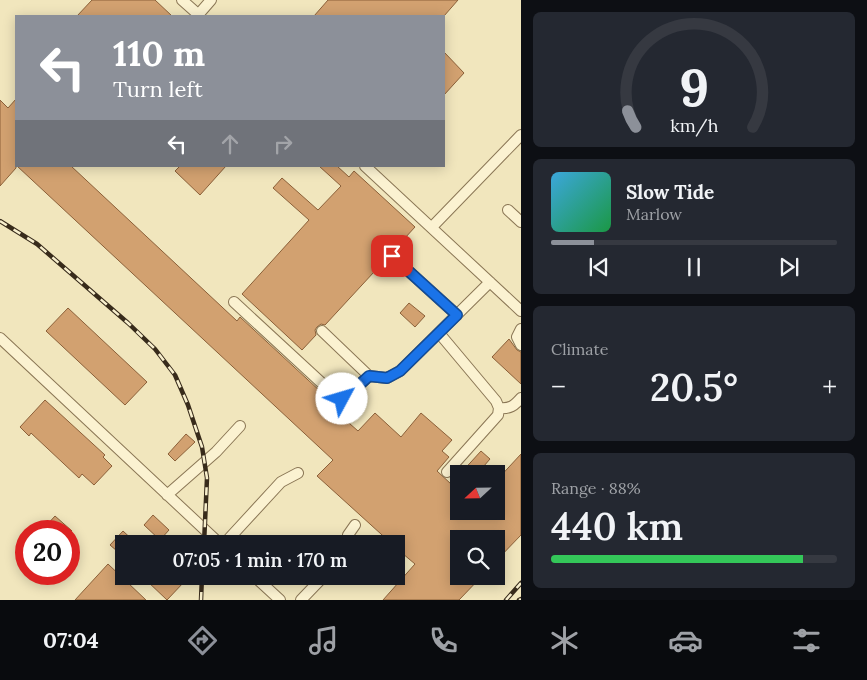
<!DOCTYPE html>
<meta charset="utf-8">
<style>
:root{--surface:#171b24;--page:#242831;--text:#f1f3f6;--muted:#9ea1a6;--line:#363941;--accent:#8c9099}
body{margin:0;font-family:Lora,serif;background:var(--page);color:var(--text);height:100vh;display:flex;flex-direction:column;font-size:19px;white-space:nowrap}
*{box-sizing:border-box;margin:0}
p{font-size:16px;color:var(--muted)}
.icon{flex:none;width:28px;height:28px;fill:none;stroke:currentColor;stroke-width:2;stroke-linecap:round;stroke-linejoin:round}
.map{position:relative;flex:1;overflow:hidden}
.details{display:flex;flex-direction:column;gap:12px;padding:12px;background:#0d0f14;width:346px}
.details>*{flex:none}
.guide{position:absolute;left:15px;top:15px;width:430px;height:152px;border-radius:0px;box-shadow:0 2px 12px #0003;background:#8c9099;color:#fff;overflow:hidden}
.needle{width:32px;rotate:248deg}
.buttons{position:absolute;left:450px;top:465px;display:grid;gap:10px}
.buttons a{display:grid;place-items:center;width:55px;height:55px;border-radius:0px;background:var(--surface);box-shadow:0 2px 12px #0003;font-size:25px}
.speed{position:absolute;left:15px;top:520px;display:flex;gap:10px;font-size:25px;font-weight:700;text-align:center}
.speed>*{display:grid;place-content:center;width:65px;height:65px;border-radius:50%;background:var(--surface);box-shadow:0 2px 12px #0003;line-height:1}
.speed .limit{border:8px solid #d22;background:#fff;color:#111}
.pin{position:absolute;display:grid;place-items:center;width:42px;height:42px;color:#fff;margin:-21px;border-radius:10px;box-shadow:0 2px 8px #0006}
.me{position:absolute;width:55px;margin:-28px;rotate:51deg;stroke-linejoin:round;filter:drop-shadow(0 0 4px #0008)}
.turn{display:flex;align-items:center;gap:18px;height:105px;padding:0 15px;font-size:22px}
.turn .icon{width:65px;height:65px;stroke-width:2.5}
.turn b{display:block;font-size:35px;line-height:42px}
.lanes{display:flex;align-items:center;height:48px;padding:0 15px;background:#0003;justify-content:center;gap:25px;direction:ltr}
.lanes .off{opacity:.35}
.big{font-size:38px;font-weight:600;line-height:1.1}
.details .widget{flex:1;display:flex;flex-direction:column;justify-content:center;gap:8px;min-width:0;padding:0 18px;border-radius:8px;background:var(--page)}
.details .dial{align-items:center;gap:0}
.dial svg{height:130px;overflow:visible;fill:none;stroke:var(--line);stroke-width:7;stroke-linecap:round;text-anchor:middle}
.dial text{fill:var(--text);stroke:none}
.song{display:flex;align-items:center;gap:15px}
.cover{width:60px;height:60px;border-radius:8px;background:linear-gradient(135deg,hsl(200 70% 55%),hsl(140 70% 35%))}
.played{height:5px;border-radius:2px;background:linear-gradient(90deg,var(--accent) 15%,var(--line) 15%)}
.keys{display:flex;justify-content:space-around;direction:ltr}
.heat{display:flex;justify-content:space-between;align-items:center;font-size:28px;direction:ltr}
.charge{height:8px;border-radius:4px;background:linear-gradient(90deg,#34c759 88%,var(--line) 0)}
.trip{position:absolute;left:115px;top:535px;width:290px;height:50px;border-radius:0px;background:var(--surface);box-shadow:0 2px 12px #0003;font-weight:600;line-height:50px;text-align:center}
.menu{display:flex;height:80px;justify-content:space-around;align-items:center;background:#090b0e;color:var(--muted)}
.menu .icon{width:35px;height:35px}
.menu .selected{color:var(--accent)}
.menu b{font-size:22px;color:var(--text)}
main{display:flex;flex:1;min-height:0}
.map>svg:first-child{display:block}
.building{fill:#d2a170;stroke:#8b6039}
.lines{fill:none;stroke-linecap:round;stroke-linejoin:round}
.minor-casing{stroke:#8a7655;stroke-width:12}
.minor{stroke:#fbf2d1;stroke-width:10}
.rail-casing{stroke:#382b1b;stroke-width:4.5}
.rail{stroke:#f8efcd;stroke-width:2.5;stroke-dasharray:8;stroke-linecap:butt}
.route-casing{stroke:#114b97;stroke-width:12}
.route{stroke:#1a73e8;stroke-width:9}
</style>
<main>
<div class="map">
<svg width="521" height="600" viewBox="0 0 521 600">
<rect width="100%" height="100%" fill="#f1e6bd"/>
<path class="building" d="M92,0H155L172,16H77Z
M328,0H458L444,16H314Z
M444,52L464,73L444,95Z
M16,99V168L0,186V100L8,108Z
M17,166H71L237,321L240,317L334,404L332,408L358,431L375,413L401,437L421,413L452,440L442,451L449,457L437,471L451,484L459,474V511H496V481L521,454V535L496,561V539H459V576H482L459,600H383L415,564L396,548V544H392L317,476L333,460Z
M180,166H226L200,195L175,171Z
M319,166H337L349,177L354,171L415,227L394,250L387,252L386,259L325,325L321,324L317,327L315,330L316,335L302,350L242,294L309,220L273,188L282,178L318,210L341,186Z
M409,303L425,316L415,327L400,313Z
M68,308L147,382L125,405L46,331Z
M509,339L517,350L521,352V384L492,357Z
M45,400L105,455L103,457L112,466L94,485L82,474L79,478L31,433L29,436L20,427Z
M186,434L195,442L175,461L168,454Z
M481,451L490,459L477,474H460Z
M153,515L169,530L160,540L144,525Z
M55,516L72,531H49L45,527Z
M123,531L137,544H124V557L110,545Z
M108,564L146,600H75Z
M149,576H179L184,582L167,600L146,580Z"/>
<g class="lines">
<defs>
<path id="minor" d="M182,0L200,16
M198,15L211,0
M365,166L521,311
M508,210L521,222
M432,227L521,135
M392,256L457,315
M234,302L339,399L345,398L369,376
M521,329L517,337L521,345
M322,331L369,376L387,378L400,371L490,282
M439,333L496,401L499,408L498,415L447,472
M0,338L220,544
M499,408C510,409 514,406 521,398
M167,495L216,452L240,426
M224,544L281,482L298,473
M347,544L348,535L355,525
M254,576L280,600
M301,600L324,576"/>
</defs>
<use href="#minor" class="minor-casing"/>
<use href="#minor" class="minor"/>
<defs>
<path id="rail" d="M0,221L37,244L128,323L155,349L175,375L188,405L202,447L207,478L204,544
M201,600L202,576
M506,600L521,583
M519,600L521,599"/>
</defs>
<use href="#rail" class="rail-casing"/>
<use href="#rail" class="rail"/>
</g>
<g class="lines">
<defs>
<path id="route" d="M342,399L345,398L369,376L387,378L400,371L457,315L392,256"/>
</defs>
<use href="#route" class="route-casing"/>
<use href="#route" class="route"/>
</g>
</svg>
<div class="buttons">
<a><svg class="needle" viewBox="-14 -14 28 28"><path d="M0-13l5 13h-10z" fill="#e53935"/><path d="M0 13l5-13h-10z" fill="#9ea1a6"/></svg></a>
<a><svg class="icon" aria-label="search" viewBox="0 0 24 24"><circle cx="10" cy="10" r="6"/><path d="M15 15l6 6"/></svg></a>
</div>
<div class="speed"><div class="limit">20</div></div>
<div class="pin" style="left:392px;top:256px;background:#d93025"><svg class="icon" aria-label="arrive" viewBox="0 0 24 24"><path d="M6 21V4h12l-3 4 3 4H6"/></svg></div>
<svg class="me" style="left:342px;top:399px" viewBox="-20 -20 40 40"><circle r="19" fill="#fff"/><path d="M0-13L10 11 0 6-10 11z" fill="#1a73e8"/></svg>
<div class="trip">07:05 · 1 min · 170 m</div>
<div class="guide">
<div class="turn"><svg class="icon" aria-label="left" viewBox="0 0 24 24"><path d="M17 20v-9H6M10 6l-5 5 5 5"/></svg><div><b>110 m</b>Turn left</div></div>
<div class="lanes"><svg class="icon" aria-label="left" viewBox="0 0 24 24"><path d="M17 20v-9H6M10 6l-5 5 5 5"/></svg><svg class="icon off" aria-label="ahead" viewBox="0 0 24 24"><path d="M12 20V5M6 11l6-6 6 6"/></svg><svg class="icon off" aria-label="right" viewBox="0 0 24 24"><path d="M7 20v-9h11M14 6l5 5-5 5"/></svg></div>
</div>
</div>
<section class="details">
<div class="widget dial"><svg viewBox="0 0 100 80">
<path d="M14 69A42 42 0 1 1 86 69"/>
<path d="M14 69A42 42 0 0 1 9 59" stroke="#8c9099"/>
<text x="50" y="56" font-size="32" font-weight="700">9</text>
<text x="50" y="72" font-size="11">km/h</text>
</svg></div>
<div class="widget">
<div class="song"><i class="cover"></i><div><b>Slow Tide</b><p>Marlow</p></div></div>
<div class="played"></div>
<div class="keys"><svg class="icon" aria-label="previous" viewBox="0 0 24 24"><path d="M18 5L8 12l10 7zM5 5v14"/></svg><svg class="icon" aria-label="pause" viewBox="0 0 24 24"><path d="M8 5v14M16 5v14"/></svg><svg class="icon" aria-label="next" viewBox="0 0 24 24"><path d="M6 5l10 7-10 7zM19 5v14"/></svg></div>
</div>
<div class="widget"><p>Climate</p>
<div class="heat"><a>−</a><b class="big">20.5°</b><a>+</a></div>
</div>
<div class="widget"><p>Range · 88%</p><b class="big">440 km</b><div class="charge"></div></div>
</section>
</main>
<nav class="menu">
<b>07:04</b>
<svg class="icon selected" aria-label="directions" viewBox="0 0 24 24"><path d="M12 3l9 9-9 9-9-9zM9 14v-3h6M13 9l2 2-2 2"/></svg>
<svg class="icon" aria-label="music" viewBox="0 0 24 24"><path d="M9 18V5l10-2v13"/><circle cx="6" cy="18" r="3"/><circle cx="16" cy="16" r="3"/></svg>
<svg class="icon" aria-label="phone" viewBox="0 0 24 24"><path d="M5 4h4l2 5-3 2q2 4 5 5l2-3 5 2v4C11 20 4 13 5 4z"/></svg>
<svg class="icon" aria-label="climate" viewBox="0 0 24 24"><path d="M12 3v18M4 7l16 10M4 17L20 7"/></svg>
<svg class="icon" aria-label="car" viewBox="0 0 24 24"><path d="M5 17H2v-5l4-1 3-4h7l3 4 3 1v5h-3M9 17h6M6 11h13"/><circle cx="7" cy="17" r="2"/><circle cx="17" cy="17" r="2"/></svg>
<svg class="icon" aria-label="filters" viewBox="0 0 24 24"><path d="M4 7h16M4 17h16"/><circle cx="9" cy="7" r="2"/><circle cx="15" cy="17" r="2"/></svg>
</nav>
